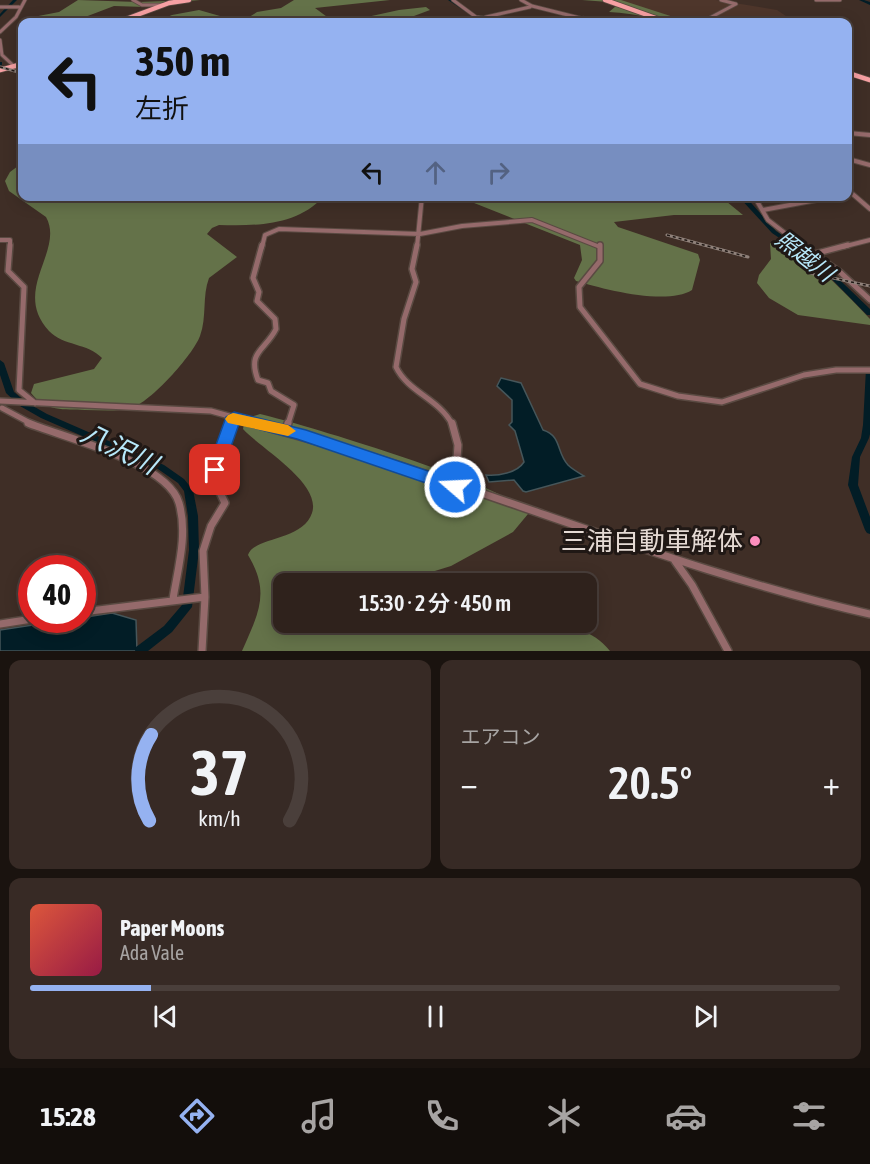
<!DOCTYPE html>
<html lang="ja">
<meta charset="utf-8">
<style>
:root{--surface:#2f221c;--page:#372a25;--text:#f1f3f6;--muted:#a7a4a3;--line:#4a3f3b;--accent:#95b2f1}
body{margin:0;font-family:"Asap Condensed","Noto Sans JP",sans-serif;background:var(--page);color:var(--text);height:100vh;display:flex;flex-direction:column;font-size:22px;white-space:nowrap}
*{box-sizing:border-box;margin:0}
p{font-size:20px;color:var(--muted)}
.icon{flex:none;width:33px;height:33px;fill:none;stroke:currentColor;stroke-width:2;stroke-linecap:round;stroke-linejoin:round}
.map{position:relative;height:651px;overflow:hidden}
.sheet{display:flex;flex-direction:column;gap:9px;padding:9px;background:#1a130f;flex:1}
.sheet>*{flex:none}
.banner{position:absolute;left:18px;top:18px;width:834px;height:183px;border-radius:12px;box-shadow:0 3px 15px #0003,0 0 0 2px var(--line);background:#95b2f1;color:#111;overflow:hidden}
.speed{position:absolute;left:18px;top:555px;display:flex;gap:12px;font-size:30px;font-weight:700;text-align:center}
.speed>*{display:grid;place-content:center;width:78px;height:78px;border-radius:50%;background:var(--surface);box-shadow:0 3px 15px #0003,0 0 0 2px var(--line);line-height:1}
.speed .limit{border:9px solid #d22;background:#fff;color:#111}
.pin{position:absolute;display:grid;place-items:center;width:51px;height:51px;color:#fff;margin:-26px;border-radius:12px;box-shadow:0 3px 9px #0006}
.me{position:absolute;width:66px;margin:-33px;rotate:289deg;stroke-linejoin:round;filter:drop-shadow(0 0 4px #0008)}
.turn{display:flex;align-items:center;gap:21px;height:126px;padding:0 18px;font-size:27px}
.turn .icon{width:78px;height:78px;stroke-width:2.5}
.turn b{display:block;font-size:42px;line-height:51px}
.lanes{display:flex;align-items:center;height:57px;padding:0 18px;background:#0003;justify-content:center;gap:30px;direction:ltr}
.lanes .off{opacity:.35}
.big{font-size:45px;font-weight:600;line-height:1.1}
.sheet .card{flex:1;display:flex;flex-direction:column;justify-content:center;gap:9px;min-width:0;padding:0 21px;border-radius:12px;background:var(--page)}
.sheet .dial{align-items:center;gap:0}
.dial svg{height:156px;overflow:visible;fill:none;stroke:var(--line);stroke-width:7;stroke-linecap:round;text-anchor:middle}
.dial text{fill:var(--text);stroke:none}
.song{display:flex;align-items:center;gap:18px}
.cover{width:72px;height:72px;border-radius:9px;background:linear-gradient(135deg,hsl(10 70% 55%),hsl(340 70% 35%))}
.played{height:6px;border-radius:3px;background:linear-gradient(90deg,var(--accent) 15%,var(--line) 15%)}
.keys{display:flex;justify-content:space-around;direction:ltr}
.heat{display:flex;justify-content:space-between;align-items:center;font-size:33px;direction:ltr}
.sheet .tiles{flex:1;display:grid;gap:9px;grid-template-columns:1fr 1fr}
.card:last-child{grid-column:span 2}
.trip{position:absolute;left:273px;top:573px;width:324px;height:60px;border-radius:12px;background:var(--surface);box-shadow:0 3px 15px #0003,0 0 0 2px var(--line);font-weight:600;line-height:60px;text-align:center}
.menu{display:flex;height:96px;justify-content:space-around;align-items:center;background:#130e0b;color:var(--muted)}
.menu .icon{width:42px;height:42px}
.menu .current{color:var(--accent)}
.menu b{font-size:27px;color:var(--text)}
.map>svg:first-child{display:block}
.built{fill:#4e362b}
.forest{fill:#647249}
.water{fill:#021d26;stroke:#46565a;stroke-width:1.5}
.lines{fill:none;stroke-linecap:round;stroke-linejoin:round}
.river{fill:#021d26;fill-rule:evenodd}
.minor-far3-casing{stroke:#5a4a42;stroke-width:4.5}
.minor-far2-casing{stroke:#5a4a42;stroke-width:6}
.minor-far1-casing{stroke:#5a4a42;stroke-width:8}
.minor-casing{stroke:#5a4a42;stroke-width:10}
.major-casing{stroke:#5a4a42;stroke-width:6}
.minor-far3{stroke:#956a6b;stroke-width:3}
.minor-far2{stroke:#956a6b;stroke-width:4}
.minor-far1{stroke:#956a6b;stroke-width:5}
.minor{stroke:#956a6b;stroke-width:7}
.major{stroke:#f7a0a3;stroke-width:4.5}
.rail-casing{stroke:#8f817a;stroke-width:3}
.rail{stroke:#201815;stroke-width:1.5;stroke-dasharray:3;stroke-linecap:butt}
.route{fill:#1a73e8;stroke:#114b97;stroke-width:1.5}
.slow{fill:#f59e0b}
.poi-dot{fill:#fd8ebe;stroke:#201815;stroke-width:2}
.labels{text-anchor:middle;stroke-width:6;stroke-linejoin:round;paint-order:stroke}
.water-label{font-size:22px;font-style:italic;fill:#b7e8fa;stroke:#201815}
.near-poi-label{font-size:26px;fill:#e5dad4;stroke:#201815;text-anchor:end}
.near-water-label{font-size:27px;font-style:italic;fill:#b7e8fa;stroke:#201815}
</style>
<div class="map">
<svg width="870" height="651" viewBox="0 0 870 651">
<rect width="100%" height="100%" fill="#3f2e26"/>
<path class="built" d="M610,0H716L777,10L786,16L775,22H672Z"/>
<path class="forest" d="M78,0L138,2L200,0L145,7L114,6L72,22H42L28,18L59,12Z
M294,0H390L315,8L334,22H155L172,15L199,10L234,20L246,19L257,12L281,8Z
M582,0H621L689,22C661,22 637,13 609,12L616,6L608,2Z
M426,7L430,10L414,16L416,22H344L399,10Z
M22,163V196L323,197C297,226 254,226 219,225L212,228L207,234L237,257L209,278C202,296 207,317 200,336C193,355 150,403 131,408C116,412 100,410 85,410C64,409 46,412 31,393L34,384L94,369L102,358C88,343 63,346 49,331C11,290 65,251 46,217L9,191L5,181L10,172Z
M459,197H721L743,215H674L614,222L618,227L698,254L700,260L692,290C667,306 603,289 576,281L574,278L582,260L580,245Z
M770,243C801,244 849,297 870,319V325L798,315L769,298L757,283L759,275L771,259Z
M260,414C296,422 520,489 528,514L513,532L451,566L396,583L284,584V622L545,623C571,629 592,628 610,651H242C258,614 271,593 248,555C253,537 303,541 312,513C322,483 260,448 243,429L245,419Z"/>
<path class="water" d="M501,378L521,383L543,430C562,436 556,452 568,465C572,469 579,473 584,476L526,492L523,491L514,480L489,482L486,475C498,476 517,473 524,462L515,431L509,425L512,422V400L497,386Z
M112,613L136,620L137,651H0V630Z"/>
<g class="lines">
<path class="river" d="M13,0H17L0,17V14Z
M448,0H453L478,17L475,18Z
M859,0H864L870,2V5Z
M489,19L510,21L512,22L491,21L489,20Z
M0,62H2V65L0,66Z
M738,196H745L776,231L819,260L870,309V315H867L815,262L772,233Z
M0,360L4,363L14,392L26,402L47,414L164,465L184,479L193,490L198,516L199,550L192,607L172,632L148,651H135L136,647L164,626L182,605L189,550L188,516L184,491L178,483L158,469L41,418L20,406L6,393L0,375Z
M870,366V434L869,438L860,457L858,485L870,517V534L867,533L865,530L848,485L852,457L861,438L863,425L866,369Z"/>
<defs>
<path id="minor-far3" d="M133,0L142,5H163
M453,0L476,17L522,22
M521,0L532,6L596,22
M816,0H840
M0,7H19
M486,17L530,7
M574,22L583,18
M702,22L736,4L721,0
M0,32L16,17L25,0
M0,40L2,55L15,67"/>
<path id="minor-far2" d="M848,133L870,135
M848,159L870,165
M848,190L870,209
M754,196L768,220L803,247
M763,210L838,196
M0,240H10V247
M262,247L265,235L279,229L420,234L462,226L532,220L600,247
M417,247L422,196
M842,247L870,240"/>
<path id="minor-far1" d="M10,245L8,271L24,287L19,390L35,403
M262,245L253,278L259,292L257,301L275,319L276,329C265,351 247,351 258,380L268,383L271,391L294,405L288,424
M417,245L412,269L416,282L404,319L396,367C408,392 439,399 452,424
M600,245V261L579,287L580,307L640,384L678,396L722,402L804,375L836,370H870
M800,245L840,272L870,300
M814,254L848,245
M0,401L211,411L258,424
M2,408L32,424
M231,424L234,417"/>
<path id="minor" d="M28,423C65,438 167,462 179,503C188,534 178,568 173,599
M253,423C289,433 326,443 362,454C532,506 696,575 870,614
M452,423L458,445L455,487
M286,430L288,423
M675,561L692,585L728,651
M82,612L205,597
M0,624L32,619
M202,651L205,597L203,551L211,526L225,503L213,478L232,423"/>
<path id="major" d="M605,0L667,22
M118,22L169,3L189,0
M0,70L22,64
M848,73L870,80"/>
</defs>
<use href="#minor-far3" class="minor-far3-casing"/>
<use href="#minor-far2" class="minor-far2-casing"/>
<use href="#minor-far1" class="minor-far1-casing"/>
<use href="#minor" class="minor-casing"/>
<use href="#major" class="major-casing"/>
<use href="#minor-far3" class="minor-far3"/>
<use href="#minor-far2" class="minor-far2"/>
<use href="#minor-far1" class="minor-far1"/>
<use href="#minor" class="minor"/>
<use href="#major" class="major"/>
<defs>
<path id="rail" d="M0,67L22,73
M667,235L748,257
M810,273L870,286"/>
</defs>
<use href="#rail" class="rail-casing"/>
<use href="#rail" class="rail"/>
</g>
<path class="route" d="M234,412L306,430L461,482L464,487L461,491L455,493L297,439L239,424L221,475H209L207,470L226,417Z"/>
<path class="slow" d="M233,413L288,425L296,431L288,436L228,423L225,419L228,415Z"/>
<circle class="poi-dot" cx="755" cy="541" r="6"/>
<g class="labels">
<g class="water-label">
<text transform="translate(805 256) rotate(38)" y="8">照越川</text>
</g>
<g class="near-poi-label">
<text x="743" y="550">三浦自動車解体</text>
</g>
<g class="near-water-label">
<text transform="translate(119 449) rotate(26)" y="9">八沢川</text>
</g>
</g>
</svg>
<div class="speed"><div class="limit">40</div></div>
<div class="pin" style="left:215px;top:470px;background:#d93025"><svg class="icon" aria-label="arrive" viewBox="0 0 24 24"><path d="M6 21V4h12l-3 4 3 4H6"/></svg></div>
<svg class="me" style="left:455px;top:487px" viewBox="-20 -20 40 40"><circle r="17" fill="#1a73e8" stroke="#fff" stroke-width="3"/><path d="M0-11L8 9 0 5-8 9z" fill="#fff"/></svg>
<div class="trip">15:30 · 2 分 · 450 m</div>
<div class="banner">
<div class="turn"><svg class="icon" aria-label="left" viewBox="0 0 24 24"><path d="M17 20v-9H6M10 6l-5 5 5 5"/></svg><div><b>350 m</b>左折</div></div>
<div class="lanes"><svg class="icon" aria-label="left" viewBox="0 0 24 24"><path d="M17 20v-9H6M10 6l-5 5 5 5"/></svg><svg class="icon off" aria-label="ahead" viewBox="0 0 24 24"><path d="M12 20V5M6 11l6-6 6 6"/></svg><svg class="icon off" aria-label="right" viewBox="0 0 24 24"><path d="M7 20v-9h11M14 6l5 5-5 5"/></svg></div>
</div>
</div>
<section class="sheet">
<div class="tiles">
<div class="card dial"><svg viewBox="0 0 100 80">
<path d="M14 69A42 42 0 1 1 86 69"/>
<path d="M14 69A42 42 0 0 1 15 25" stroke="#95b2f1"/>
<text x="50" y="56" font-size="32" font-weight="700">37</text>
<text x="50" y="72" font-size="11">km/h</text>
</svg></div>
<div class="card"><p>エアコン</p>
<div class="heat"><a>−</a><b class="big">20.5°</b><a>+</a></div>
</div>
<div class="card">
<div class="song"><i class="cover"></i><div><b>Paper Moons</b><p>Ada Vale</p></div></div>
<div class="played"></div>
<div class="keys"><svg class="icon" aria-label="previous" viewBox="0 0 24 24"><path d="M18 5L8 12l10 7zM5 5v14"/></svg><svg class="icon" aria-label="pause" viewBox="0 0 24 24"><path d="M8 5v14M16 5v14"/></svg><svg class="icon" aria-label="next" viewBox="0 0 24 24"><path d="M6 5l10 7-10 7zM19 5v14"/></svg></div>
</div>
</div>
</section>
<nav class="menu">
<b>15:28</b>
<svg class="icon current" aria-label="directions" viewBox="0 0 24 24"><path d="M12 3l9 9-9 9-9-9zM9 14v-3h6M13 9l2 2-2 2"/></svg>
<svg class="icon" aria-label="music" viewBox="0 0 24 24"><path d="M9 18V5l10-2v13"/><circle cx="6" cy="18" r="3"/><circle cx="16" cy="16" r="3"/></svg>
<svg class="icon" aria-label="phone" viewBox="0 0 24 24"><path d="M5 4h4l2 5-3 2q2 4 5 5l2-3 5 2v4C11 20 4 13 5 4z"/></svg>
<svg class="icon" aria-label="climate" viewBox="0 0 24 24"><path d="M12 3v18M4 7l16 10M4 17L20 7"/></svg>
<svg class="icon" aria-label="car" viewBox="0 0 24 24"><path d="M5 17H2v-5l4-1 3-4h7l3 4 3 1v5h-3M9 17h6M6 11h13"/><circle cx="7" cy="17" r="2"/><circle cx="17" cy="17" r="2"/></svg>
<svg class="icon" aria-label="filters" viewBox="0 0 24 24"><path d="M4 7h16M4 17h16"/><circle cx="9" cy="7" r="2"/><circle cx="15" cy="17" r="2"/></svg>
</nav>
